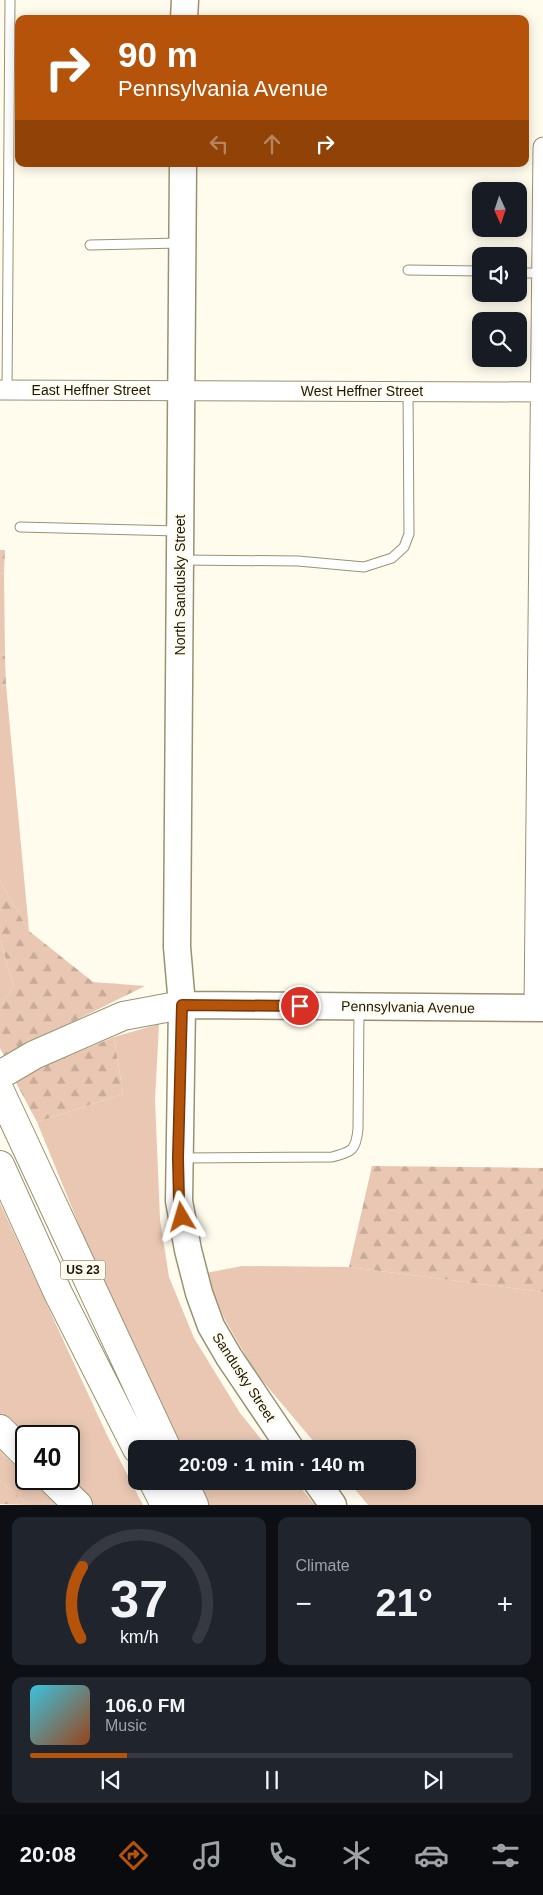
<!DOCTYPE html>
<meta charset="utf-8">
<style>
:root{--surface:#171b24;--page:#20242c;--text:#f1f3f6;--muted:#9ea1a6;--line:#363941;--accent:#b45309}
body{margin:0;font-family:Helvetica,sans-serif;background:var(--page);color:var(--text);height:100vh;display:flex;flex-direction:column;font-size:19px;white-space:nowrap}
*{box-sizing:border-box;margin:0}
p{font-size:16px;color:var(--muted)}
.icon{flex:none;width:28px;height:28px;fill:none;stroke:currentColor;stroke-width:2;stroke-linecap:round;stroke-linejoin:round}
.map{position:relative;height:1505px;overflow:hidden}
.side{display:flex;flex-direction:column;gap:12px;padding:12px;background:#0d0f14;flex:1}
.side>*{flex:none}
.top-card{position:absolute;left:15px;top:15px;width:514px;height:152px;border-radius:10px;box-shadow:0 2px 12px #0003;background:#b45309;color:#fff;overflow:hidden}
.needle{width:32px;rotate:177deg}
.buttons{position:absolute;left:472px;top:182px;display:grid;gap:10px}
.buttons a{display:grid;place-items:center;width:55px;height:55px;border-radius:10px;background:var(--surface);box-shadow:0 2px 12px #0003;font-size:25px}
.speed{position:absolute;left:15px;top:1425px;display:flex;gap:10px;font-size:25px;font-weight:700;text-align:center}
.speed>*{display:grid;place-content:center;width:65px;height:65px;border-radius:50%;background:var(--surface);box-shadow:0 2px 12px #0003;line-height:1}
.speed .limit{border:2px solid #111;border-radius:8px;background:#fff;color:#111}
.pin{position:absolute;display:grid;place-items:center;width:42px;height:42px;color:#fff;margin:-21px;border:2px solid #fff;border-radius:50%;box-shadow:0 1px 5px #0007}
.me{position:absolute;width:55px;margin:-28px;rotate:353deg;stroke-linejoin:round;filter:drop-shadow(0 0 4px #0008)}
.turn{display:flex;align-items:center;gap:18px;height:105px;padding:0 20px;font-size:22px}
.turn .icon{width:65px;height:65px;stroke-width:2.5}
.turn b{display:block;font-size:35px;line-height:42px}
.lanes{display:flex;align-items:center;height:48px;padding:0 20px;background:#0003;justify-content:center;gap:25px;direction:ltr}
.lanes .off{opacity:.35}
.big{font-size:38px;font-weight:600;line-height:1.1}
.side .widget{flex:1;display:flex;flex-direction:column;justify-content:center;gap:8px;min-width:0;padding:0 18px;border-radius:10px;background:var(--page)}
.side .dial{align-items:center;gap:0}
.dial svg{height:130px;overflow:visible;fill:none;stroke:var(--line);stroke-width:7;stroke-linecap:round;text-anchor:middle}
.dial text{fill:var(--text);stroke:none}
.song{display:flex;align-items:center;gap:15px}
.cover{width:60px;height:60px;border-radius:8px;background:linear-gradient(135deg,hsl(190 70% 55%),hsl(20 70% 35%))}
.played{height:5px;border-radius:2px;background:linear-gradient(90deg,var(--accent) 20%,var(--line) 20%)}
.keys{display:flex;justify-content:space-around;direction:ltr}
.heat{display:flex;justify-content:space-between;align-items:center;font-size:28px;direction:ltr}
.side .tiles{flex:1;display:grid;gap:12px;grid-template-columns:1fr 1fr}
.widget:last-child{grid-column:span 2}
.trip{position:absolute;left:128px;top:1440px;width:288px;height:50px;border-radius:10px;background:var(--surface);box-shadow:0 2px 12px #0003;font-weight:600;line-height:50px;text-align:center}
.tab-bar{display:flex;height:80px;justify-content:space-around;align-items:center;background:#090b0e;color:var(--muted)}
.tab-bar .icon{width:35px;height:35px}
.tab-bar .current{color:var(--accent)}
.tab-bar b{font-size:22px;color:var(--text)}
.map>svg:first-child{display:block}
.green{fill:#e9c7b2}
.forest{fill:url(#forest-firs)}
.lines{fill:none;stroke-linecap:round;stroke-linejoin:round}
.lane-casing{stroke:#999272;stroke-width:11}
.street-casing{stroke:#999272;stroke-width:21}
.secondary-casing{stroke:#999272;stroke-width:29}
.highway-casing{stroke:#999272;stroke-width:30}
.lane{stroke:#fff;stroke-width:9}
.street{stroke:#fff;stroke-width:19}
.secondary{stroke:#fff;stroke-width:26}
.highway{stroke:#fff;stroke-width:28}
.route-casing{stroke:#753606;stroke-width:12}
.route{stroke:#b45309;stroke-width:9}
.labels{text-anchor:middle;stroke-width:4.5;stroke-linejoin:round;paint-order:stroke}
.shield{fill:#fffcee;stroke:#5f5c4f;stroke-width:1}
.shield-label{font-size:12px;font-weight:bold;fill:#1a170b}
.street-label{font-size:14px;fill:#1a170b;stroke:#fffcee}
</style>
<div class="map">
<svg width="543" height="1505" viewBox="0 0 543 1505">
<defs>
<pattern id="forest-firs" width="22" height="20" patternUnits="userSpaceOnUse" patternTransform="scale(1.25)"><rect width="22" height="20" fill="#e9c7b2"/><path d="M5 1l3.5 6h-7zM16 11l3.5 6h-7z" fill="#c7aa98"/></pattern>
</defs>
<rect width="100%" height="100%" fill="#fffcee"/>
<path class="green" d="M4,573L5,656L0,654V574Z
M6,685L29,931L0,881V686Z
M0,940L14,986L0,1007Z
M159,1024L155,1100L160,1219L169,1277L194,1338L240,1413L269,1449H180L112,1306L37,1122L123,1094L114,1037Z
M0,1203L107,1435L143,1505H94L67,1479H69V1436H26L0,1416Z
M242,1266L349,1267L543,1292V1505H368L348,1481H406V1449H320L255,1372L224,1318L206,1273Z
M0,1451L26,1476V1479H29L57,1505H29L0,1481Z
M196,1481H295L315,1505H207Z"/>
<path class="forest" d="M0,550H5L4,573L0,574Z
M0,654L5,656L6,685L0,686Z
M0,881L29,931L93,982L145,986L4,1056L0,1048V1007L14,986L0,940Z
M114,1037L123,1094L37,1122L14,1079Z
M372,1166L543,1168V1292L349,1267Z
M0,1481L29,1505L0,1504Z"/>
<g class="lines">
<defs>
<path id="lane" d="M90,245L180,243
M408,270L481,271
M519,273H542
M7,390L10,0
M20,527L178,531
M182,560L298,561L364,567L392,558L404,547L409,534L408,391
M181,1158L332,1157C352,1152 356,1150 358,1129L359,1009"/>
<path id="street" d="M0,390L543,392
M534,1008L543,147"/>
<path id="secondary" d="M184,19L185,0
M183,164L177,947L182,1005L179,1201L188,1250L199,1293L211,1326L229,1357L291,1449
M182,1005L543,1008
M316,1481L333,1505"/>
<path id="highway" d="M0,1075L34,1055L123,1016L182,1005
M0,1091L167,1449
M0,1165L58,1293L137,1449
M0,1429L26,1455
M51,1479L78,1505
M153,1481L165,1505
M183,1481L194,1505"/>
</defs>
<use href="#lane" class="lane-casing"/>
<use href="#street" class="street-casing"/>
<use href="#secondary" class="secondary-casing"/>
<use href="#highway" class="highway-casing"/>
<use href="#lane" class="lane"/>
<use href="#street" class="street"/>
<use href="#secondary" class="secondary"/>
<use href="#highway" class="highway"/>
</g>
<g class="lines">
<defs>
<path id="route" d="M182,1217L179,1201L178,1158L182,1005L300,1006"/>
</defs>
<use href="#route" class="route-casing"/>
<use href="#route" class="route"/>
</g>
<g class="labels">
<rect class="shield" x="60.5" y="1260.5" width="45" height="19" rx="4"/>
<g class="shield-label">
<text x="83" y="1274">US 23</text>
</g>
<g class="street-label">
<text x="91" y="395">East Heffner Street</text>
<text x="362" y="396">West Heffner Street</text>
<text transform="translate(180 585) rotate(-90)" y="5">North Sandusky Street</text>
<text transform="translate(408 1007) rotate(1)" y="5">Pennsylvania Avenue</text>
<text transform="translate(244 1377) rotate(57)" y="5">Sandusky Street</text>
</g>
</g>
</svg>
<div class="buttons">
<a><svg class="needle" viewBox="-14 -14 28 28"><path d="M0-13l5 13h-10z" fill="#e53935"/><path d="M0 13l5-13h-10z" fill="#9ea1a6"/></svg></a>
<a><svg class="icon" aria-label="sound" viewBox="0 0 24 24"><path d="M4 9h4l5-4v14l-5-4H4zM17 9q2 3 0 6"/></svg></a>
<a><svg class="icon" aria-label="search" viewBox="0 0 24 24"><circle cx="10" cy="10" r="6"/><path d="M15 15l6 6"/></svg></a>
</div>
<div class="speed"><div class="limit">40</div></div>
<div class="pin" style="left:300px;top:1006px;background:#d93025"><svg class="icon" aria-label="arrive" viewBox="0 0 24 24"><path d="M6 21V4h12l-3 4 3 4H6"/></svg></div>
<svg class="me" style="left:182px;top:1217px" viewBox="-20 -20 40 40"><path d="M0-17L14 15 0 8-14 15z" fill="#b45309" stroke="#fff" stroke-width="4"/></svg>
<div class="trip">20:09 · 1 min · 140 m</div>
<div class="top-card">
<div class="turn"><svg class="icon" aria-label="right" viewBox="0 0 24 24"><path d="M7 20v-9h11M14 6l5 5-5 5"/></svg><div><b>90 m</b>Pennsylvania Avenue</div></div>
<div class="lanes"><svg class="icon off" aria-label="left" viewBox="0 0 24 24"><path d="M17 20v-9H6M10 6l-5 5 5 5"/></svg><svg class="icon off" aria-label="ahead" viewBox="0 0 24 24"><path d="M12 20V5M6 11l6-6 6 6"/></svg><svg class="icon" aria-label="right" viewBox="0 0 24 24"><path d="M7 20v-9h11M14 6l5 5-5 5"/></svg></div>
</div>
</div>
<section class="side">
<div class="tiles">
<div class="widget dial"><svg viewBox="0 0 100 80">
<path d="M14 69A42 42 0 1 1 86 69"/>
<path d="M14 69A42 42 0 0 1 15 25" stroke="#b45309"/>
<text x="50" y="56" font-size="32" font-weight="700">37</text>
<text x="50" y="72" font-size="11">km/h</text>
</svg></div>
<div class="widget"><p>Climate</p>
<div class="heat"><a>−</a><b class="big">21°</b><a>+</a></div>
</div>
<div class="widget">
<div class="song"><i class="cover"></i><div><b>106.0 FM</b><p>Music</p></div></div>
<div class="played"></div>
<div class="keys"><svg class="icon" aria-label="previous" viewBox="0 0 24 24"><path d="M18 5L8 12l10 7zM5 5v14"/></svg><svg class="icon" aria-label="pause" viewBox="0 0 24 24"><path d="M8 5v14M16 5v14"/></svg><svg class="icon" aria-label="next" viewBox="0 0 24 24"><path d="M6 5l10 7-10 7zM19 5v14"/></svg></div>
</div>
</div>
</section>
<nav class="tab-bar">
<b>20:08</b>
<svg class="icon current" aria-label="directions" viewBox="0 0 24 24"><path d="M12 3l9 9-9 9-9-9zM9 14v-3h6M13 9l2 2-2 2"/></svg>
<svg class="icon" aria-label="music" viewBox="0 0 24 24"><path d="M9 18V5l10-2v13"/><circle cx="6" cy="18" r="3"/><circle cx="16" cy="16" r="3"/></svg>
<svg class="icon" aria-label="phone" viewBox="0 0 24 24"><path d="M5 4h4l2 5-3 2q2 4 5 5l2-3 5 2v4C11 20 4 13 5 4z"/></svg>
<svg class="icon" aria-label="climate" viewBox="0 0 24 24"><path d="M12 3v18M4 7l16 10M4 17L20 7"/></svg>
<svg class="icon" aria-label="car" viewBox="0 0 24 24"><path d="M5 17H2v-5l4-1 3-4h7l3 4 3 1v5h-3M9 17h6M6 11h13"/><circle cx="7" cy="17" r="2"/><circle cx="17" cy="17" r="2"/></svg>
<svg class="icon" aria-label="filters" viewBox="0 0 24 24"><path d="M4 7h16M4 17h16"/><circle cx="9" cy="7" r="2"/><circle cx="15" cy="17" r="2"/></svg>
</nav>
